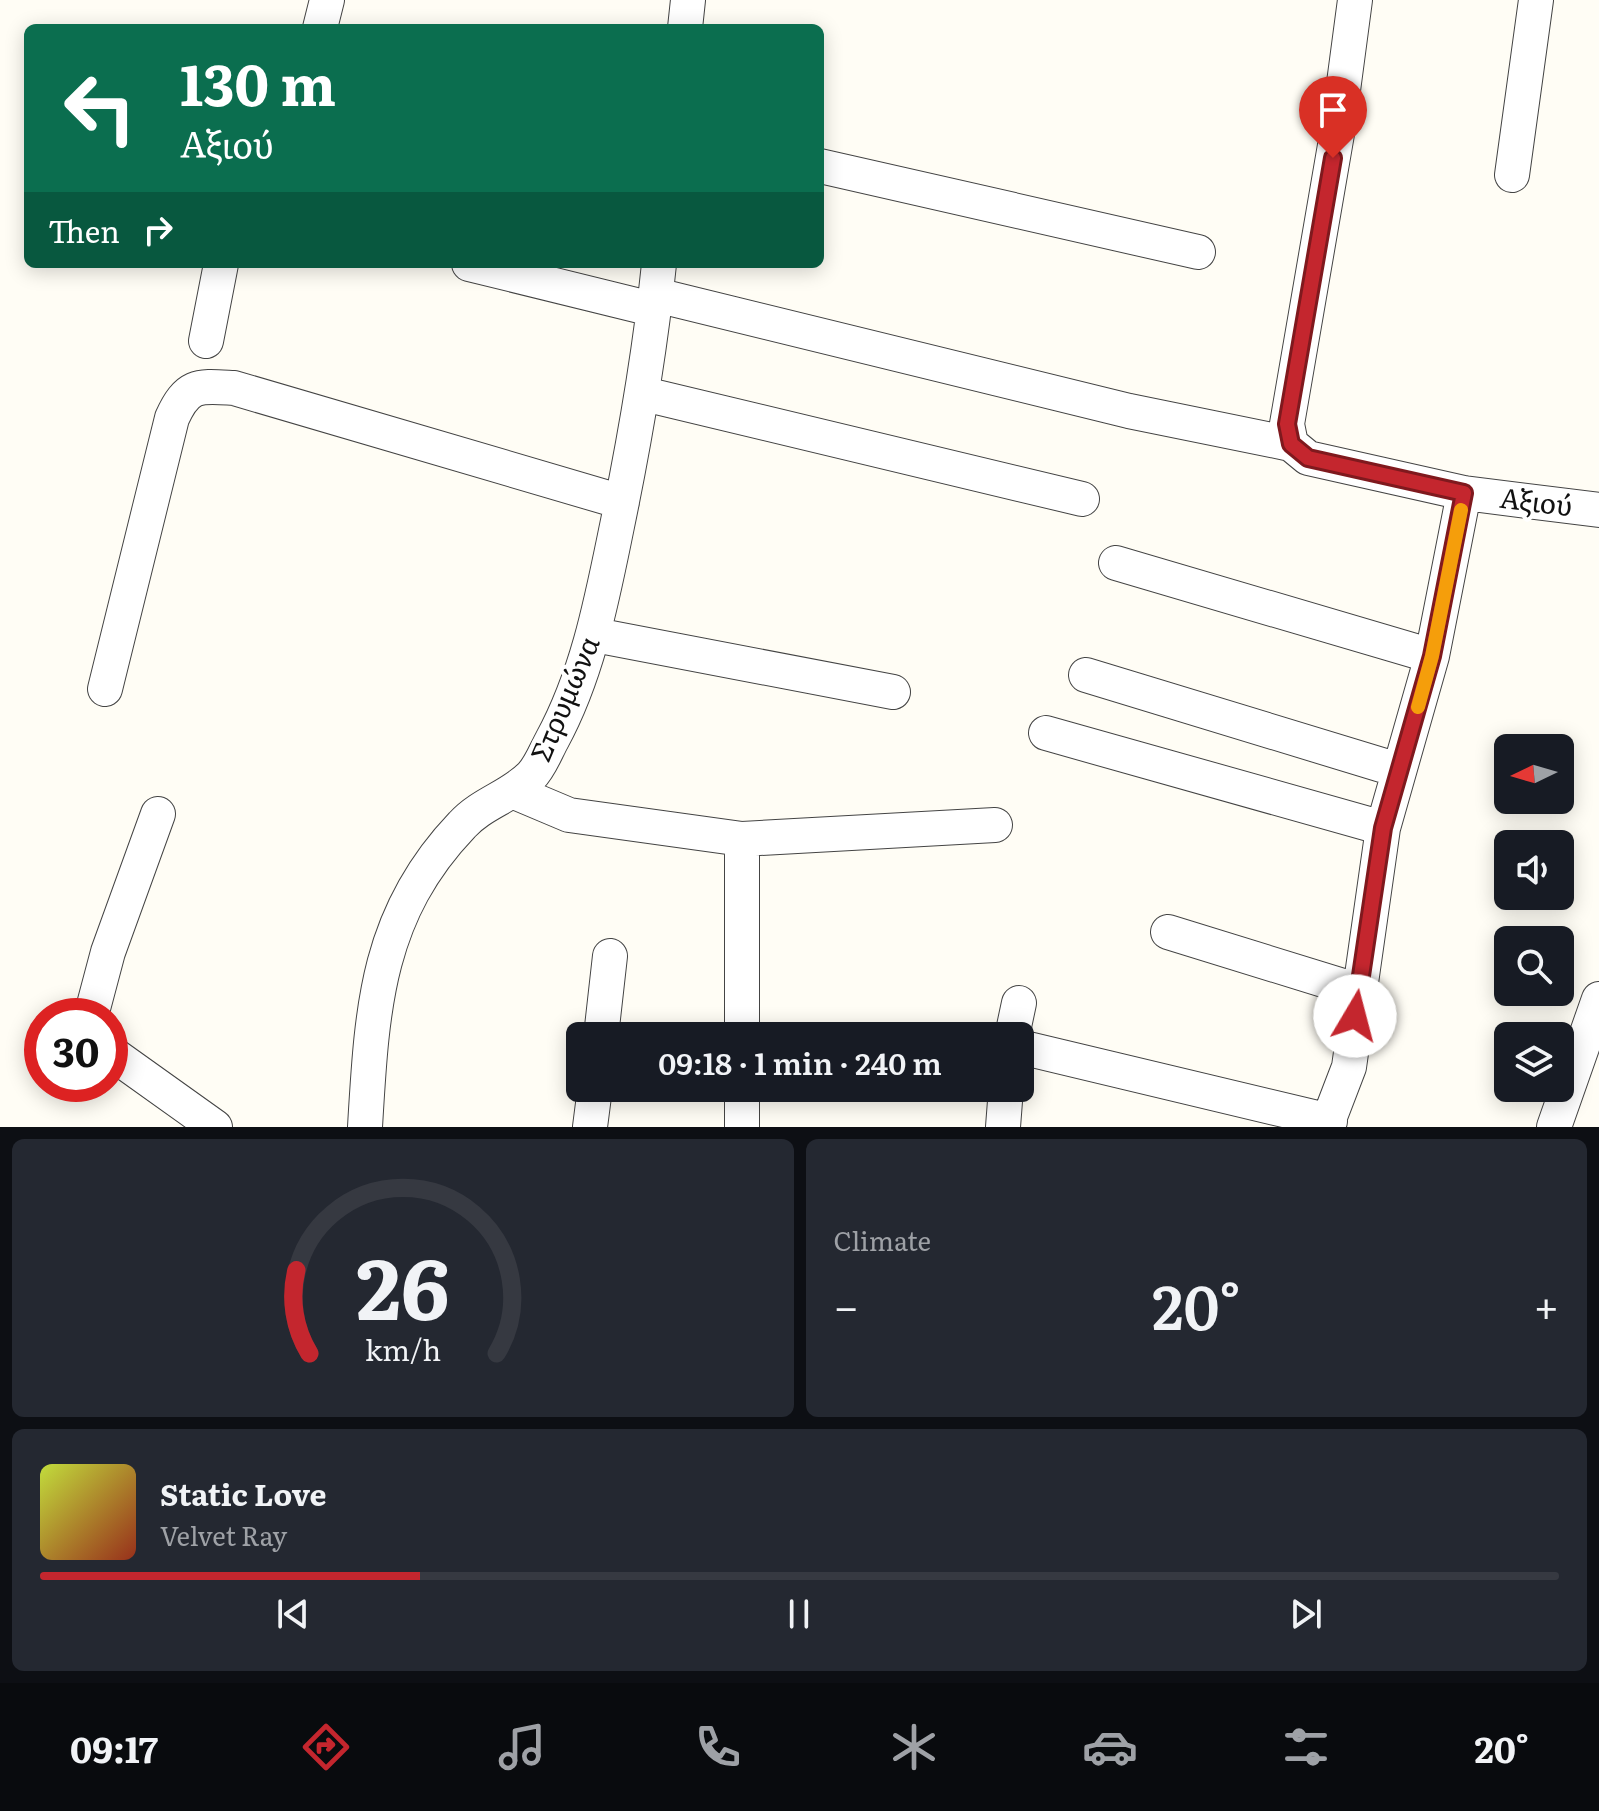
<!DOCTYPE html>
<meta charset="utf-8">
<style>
:root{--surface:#171b24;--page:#242831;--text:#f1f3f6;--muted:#9ea1a6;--line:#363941;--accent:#c4262e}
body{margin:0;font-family:Literata,serif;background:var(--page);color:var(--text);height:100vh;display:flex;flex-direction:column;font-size:30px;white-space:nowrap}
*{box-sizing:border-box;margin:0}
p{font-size:26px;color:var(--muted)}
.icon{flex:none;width:44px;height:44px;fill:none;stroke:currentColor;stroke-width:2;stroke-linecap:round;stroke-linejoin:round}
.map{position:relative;height:1127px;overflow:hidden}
.details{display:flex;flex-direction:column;gap:12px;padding:12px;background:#0d0f14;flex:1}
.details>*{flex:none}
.top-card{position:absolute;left:24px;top:24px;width:800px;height:244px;border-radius:12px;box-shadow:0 4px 20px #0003;background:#0b6e4f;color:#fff;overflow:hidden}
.needle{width:52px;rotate:265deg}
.buttons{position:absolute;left:1494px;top:734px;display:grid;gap:16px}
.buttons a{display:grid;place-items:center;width:80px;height:80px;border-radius:12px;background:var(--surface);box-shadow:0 4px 20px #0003;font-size:40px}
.speed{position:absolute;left:24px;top:998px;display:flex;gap:16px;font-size:40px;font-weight:700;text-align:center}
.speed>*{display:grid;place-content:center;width:104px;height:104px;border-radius:50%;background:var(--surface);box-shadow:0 4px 20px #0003;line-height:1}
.speed .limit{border:12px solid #d22;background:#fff;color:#111}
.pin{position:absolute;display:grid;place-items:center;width:68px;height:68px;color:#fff;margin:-82px -34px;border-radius:50% 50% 50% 0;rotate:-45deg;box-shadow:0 0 8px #0007}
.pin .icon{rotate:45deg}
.me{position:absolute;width:88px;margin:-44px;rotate:8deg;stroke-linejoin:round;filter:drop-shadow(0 0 6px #0008)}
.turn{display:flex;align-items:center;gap:28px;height:168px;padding:0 24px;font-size:36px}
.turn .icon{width:104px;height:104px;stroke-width:2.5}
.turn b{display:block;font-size:56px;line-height:68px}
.then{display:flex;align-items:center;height:76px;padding:0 24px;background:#0003;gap:16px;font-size:30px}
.big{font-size:60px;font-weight:600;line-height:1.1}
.details .tile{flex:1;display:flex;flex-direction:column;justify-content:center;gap:12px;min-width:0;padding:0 28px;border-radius:12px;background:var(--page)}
.details .dial{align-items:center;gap:0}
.dial svg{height:208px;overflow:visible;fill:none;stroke:var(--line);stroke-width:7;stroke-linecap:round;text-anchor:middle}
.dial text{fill:var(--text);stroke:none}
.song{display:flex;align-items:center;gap:24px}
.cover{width:96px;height:96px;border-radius:12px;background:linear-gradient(135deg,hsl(70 70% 55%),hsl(10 70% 35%))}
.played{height:8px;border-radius:4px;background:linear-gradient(90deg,var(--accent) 25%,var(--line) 25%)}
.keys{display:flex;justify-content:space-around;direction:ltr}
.heat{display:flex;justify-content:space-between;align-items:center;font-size:44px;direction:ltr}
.details .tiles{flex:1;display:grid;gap:12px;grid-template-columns:1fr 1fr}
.tile:last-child{grid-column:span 2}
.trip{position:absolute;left:566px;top:1022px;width:468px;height:80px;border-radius:12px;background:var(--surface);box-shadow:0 4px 20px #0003;font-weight:600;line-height:80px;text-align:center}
.dock{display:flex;height:128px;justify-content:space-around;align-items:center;background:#090b0e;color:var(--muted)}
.dock .icon{width:56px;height:56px}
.dock .on{color:var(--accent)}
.dock b{font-size:36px;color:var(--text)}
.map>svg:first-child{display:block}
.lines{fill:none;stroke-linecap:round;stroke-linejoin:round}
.minor-casing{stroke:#444;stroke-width:36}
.minor{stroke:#fff;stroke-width:34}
.route-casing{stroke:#7f191e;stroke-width:20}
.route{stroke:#c4262e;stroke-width:14}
.slow{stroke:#f59e0b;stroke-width:14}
.labels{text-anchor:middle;stroke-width:8;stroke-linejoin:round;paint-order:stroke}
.street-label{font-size:28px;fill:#111;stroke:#fff}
</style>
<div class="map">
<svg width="1599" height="1127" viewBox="0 0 1599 1127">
<rect width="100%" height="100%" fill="#fffdf5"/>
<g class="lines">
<defs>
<path id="minor" d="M1355,0L1338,128L1287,424L1291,444L1308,458L1464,493L1599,510
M320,28L327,0
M685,28L688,0
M820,166L1198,252
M1512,175L1536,0
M469,264L652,309
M656,295L1129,411L1291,444
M206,341L221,264
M644,394L1082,499
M1116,563L1432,656
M595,635L893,692
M1086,675L1398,770
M105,689L172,418C188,383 199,386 234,388L622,502
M1046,733L1383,828
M512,791L569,815L742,839L995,825
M1168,932L1359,991
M91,1016L108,952L158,814
M601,1036L610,956
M742,1036V839
M1012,1036L1019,1003
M1020,1047L1330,1121
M110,1052L215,1127
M365,1127C372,1009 376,915 462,825C482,803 510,797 531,776C540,767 546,751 552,740C588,674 602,599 617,526C635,439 650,352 659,264
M590,1127L595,1088
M742,1127V1088
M1003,1127L1006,1088
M1326,1127L1349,1067L1383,828L1432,656L1464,493
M1554,1127L1599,999"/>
</defs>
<use href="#minor" class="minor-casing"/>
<use href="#minor" class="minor"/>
</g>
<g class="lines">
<defs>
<path id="route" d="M1333,158L1287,424L1291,444L1308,458L1464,493L1432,656L1383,828L1355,1016"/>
</defs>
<use href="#route" class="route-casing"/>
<use href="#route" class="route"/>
<path class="slow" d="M1418,707L1432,656L1461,510"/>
</g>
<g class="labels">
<g class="street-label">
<text transform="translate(1536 502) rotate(7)" y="10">Αξιού</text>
<text transform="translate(565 699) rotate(-67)" y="10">Στρυμώνα</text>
</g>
</g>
</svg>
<div class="buttons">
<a><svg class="needle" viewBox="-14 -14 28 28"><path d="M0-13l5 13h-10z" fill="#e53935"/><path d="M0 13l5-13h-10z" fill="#9ea1a6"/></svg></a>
<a><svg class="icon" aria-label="sound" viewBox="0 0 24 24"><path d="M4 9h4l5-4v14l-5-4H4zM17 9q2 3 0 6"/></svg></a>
<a><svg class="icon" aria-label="search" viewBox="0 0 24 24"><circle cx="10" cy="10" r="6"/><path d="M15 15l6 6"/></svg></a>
<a><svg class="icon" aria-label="layers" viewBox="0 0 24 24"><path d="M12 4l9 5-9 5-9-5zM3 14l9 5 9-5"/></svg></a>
</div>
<div class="speed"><div class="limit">30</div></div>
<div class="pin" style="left:1333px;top:158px;background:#d93025"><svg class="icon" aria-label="arrive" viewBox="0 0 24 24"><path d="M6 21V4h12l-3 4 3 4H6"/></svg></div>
<svg class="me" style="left:1355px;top:1016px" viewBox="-20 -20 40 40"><circle r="19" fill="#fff"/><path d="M0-13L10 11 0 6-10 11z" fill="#c4262e"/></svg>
<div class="trip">09:18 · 1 min · 240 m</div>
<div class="top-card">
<div class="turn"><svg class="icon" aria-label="left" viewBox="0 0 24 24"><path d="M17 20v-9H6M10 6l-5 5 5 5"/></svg><div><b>130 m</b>Αξιού</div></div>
<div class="then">Then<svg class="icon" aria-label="right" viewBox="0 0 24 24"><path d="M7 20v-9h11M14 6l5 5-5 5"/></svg></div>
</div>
</div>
<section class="details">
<div class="tiles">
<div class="tile dial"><svg viewBox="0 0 100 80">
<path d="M14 69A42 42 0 1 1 86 69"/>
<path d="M14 69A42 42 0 0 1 9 37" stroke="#c4262e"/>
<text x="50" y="56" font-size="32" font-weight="700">26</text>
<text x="50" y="72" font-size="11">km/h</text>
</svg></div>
<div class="tile"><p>Climate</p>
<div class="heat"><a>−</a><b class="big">20°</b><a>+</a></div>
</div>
<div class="tile">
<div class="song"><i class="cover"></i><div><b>Static Love</b><p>Velvet Ray</p></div></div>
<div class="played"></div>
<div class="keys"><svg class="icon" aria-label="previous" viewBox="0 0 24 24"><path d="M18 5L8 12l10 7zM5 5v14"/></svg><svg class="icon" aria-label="pause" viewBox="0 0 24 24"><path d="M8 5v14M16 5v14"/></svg><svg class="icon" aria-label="next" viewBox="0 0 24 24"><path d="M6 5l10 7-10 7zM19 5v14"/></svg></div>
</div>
</div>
</section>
<nav class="dock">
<b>09:17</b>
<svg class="icon on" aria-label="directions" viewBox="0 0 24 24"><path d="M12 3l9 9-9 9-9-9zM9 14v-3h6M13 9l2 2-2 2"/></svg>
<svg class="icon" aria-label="music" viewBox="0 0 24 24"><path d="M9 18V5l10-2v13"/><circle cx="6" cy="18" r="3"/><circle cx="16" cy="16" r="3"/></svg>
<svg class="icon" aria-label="phone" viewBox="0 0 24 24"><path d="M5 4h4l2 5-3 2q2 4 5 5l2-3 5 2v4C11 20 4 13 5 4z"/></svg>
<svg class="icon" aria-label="climate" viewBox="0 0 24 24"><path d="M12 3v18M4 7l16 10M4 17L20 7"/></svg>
<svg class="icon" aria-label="car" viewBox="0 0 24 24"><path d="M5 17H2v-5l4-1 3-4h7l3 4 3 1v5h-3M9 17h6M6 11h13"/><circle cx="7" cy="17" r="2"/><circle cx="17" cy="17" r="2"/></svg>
<svg class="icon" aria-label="filters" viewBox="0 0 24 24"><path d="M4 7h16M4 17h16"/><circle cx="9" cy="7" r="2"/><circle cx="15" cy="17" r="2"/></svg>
<b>20°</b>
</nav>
